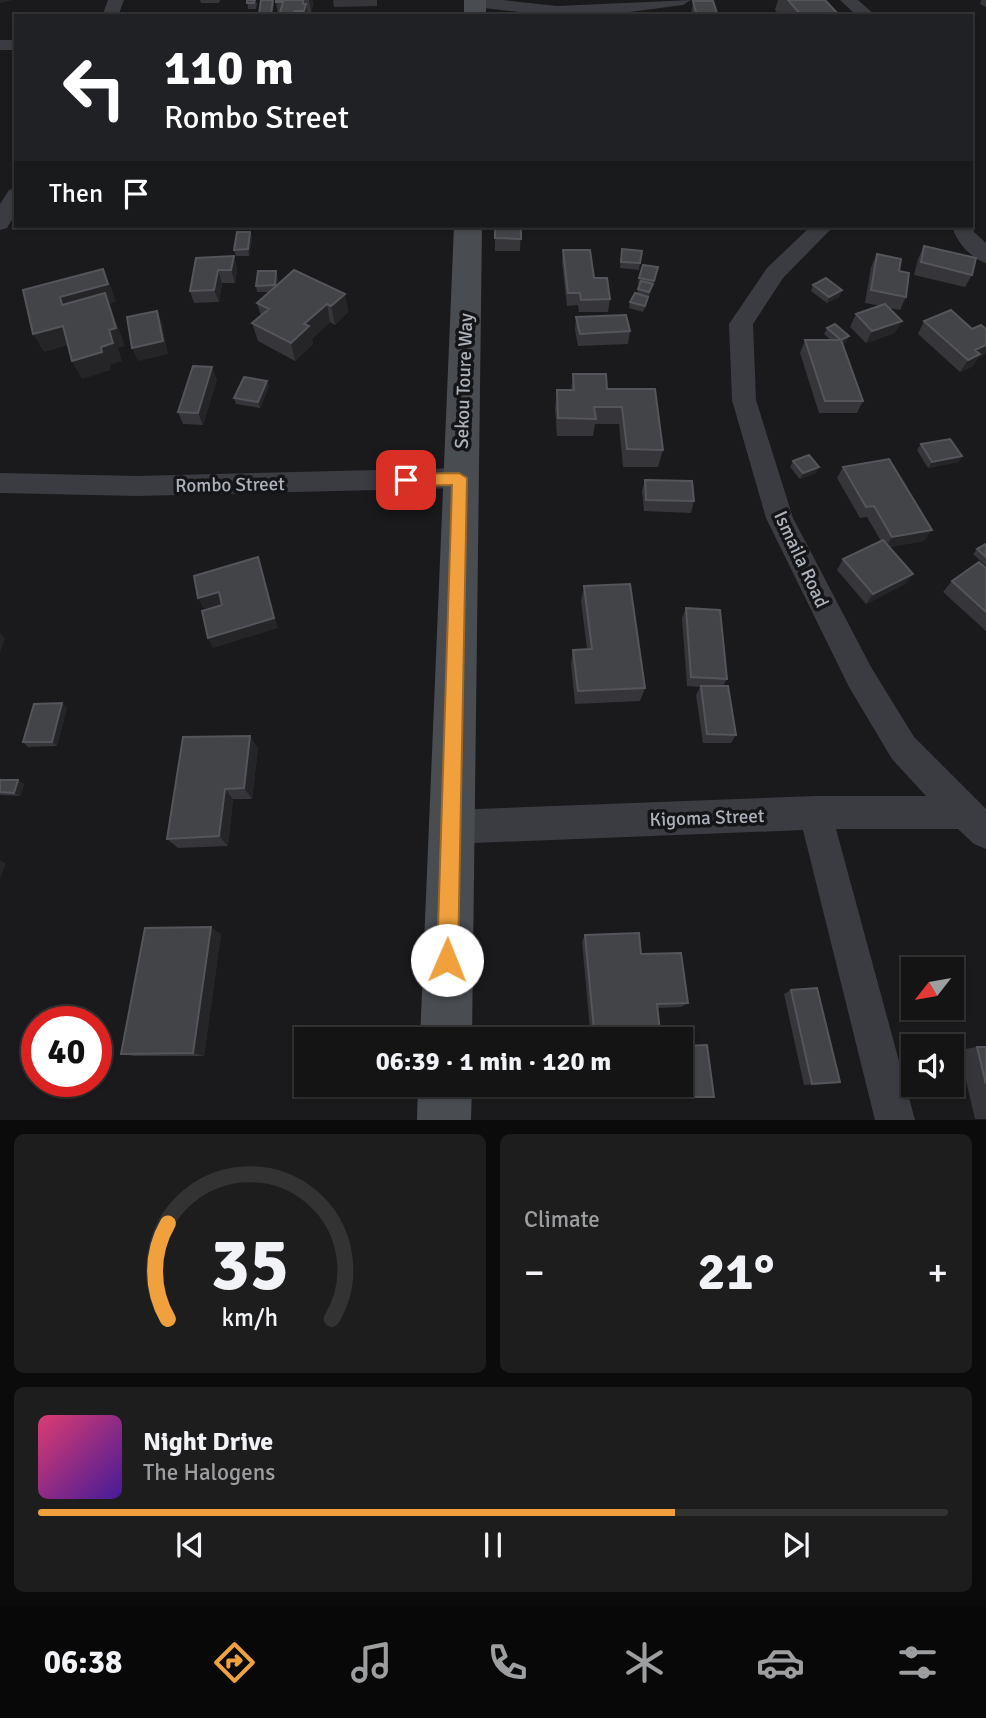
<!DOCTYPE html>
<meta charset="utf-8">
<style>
:root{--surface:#141415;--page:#1d1d1e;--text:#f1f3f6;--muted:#9d9ea0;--line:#333334;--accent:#f0a13d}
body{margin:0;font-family:Signika,sans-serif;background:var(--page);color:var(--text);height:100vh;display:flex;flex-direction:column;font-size:26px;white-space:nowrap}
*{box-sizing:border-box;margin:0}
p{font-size:23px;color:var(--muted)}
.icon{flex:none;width:38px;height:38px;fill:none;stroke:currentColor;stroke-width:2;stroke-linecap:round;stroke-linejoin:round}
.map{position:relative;height:1120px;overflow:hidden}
.panel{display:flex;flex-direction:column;gap:14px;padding:14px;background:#0b0b0c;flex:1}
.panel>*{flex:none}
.guide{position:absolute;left:14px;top:14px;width:959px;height:214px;border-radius:0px;box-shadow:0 2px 5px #0004,0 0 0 2px var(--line);background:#202124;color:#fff;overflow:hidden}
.needle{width:46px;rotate:239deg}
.controls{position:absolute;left:901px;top:957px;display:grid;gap:14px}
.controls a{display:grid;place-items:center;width:63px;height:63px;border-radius:0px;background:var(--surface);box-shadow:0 2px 5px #0004,0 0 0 2px var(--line);font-size:35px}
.speed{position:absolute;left:21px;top:1006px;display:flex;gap:14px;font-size:35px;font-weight:700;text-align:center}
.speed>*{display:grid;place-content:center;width:91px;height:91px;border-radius:50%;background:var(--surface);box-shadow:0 2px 5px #0004,0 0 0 2px var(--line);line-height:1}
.speed .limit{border:10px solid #d22;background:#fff;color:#111}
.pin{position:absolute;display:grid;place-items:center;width:60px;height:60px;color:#fff;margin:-30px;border-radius:14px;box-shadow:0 4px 10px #0006}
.me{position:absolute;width:77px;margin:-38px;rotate:1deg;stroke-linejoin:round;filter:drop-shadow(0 0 5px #0008)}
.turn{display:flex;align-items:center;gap:24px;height:147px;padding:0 35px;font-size:32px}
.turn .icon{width:91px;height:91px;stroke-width:2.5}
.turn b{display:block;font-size:49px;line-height:60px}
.then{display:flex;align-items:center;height:66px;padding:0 35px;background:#0003;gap:14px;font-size:26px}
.big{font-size:52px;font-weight:700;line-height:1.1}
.panel .widget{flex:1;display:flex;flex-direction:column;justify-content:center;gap:10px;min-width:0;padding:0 24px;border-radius:10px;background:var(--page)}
.panel .dial{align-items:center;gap:0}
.dial svg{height:182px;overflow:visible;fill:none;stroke:var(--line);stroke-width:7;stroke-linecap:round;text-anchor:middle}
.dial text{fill:var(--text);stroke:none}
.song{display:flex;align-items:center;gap:21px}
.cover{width:84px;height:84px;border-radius:10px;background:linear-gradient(135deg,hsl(340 70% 55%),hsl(260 70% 35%))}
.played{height:7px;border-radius:4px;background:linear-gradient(90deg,var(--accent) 70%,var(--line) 70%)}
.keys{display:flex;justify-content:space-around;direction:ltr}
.heat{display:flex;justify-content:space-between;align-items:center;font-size:38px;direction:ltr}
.panel .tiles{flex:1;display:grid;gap:14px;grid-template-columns:1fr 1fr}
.widget:last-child{grid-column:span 2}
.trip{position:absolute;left:294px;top:1027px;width:399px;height:70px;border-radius:0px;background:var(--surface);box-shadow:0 2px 5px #0004,0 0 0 2px var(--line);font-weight:700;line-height:70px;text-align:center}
.dock{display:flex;height:112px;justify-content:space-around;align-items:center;background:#080808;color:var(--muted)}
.dock .icon{width:49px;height:49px}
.dock .on{color:var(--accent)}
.dock b{font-size:32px;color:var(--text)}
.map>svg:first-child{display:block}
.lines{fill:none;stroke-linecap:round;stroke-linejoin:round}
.street{fill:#3b3c41;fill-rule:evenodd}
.secondary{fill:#494c51;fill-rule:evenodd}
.wall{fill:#36363a}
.shaded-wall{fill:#252528}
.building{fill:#434448;stroke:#53555a;stroke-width:2}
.route{fill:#f0a13d;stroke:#9c6928;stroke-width:2}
.labels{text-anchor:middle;stroke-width:7;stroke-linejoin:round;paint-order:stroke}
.street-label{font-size:19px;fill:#acb2bb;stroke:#151517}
</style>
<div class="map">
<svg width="986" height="1120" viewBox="0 0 986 1120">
<rect width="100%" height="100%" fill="#1a1a1c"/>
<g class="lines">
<path class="street" d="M108,0H124L118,16H102Z
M468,0H502L557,6L691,0L683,5L599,16H555L475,7L469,5Z
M840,0H858L876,16H857Z
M0,40H16V50H0Z
M16,188V213L7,228L0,230V204L9,190Z
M971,224L974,232L986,243V263C971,259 955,240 952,226Z
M811,226H834L783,278L753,324L756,400L793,518L871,667L914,737L986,809V849L974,844L958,829H836L915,1120H875L803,830L450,844L438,839L433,827L438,815L450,810L815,796H926L892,759L849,687L766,518L732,400L729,324L767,268Z
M459,468L468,471L472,478L468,485L459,488L138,496L0,493V473L138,476Z"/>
<path class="secondary" d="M464,0H486V16H464Z
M454,226H482L472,1040H420Z
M418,1085H472L471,1120H417Z"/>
</g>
<path class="wall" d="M200,0H220L219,3H201Z
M247,0L257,3L256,9H248Z
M276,0H312L313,5L311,12H308V16H279L280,15H278L276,2Z
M333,0H377V6L334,7Z
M778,0H825L840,16H781L775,10Z
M981,0H986V7L980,4Z
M693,1L718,16H691Z
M495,226H521L520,251H495Z
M250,232L252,238L249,256H236L234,250Z
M924,246L972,275L965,287L914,275L918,259Z
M622,249L642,251L639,270L620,268Z
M563,250L594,278L610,299L608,312H579L578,305L567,306L562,263Z
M877,254L899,271L906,297L900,310L888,308L895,333L866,343L850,327L856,314L881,306L865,303L871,267Z
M234,256L237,269L235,283H222L219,302L194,303L190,291Z
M658,267L647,303L643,312L629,308L630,302L637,294L639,284H638L639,278Z
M278,277L277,285L345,294L348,312L335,325L330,322L312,339L313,344L295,361L258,341L252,323L261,316L257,303L269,292H257L256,286Z
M813,285L842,290L839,297L827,303L811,291Z
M576,317L630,331L628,344L578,346L575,330Z
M924,321L978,358L972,367L960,372L918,334Z
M827,328L846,342L843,344L863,401L857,413H819L800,353L805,340H831L824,334Z
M573,374L607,389L663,450L658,467H623L619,424H595L593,436H557L555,408L557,390H571Z
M217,379L203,425L183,424L178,412Z
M269,387L260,408L236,404L234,398Z
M921,444L962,456L958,462L928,468L917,450Z
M793,461L816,473L800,479L790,467Z
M843,467L924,541L889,547L913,574L905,584L866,604L837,570L843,559L881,541L867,517L860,518L837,478Z
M645,480L694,501L691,513L644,511L642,491Z
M986,544V566L973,554L977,549Z
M986,568V631L943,592L952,581Z
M584,586L645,688L640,701L575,704L571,664L573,650L587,649L581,601Z
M686,608L727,679L723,686L736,735L731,743H703L696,695L700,687L687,686L682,618Z
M62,703L67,708L57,746L28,747L23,742Z
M258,748L252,799H233L228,846L178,848L167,839Z
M0,778L1,779V780L24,784L20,796L0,795Z
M221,934L204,1056H134L121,1054Z
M585,935L641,954L688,1003L681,1007L657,1008L661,1040H591L582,942Z
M791,990L831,1083L804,1085L784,994Z
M681,1046L714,1097L682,1098L680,1085Z
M977,1047H986V1119H975L959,1050Z"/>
<path class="shaded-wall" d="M0,0H13L0,3Z
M273,0L274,5L273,16H271Z
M303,0L305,8L306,4L308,16H305L303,4Z
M309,0H312L313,5L311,12Z
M250,232L252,238L249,256L248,249Z
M234,256L237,269L235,283L231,270Z
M103,269L111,287L116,302L110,304L125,346L118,348L122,361L110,365L111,370L82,379L72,361L60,297Z
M218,270L222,283L219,302L214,290Z
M276,271L278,277L276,292L275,285Z
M653,284L647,303L643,312L645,306Z
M842,290L839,297L827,303L829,297Z
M345,294L348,312L335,325L331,306Z
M327,304L330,322L312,339L313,344L295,361L291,343L304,324Z
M157,311L162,323L168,354L138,361L132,348Z
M902,321L895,333L866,343L872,331Z
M63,326L72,344L44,352L33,334Z
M849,336L846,342L838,346L841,340Z
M986,345V354L978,358L972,367L960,372L975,350Z
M212,367L217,379L203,425L198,413Z
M267,381L269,387L260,408L258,402Z
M962,456L958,462L928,468L932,462Z
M819,467L816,473L800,479L803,473Z
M932,530L924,541L885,548L892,537Z
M258,557L262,567L278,628L213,648L208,638Z
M913,574L905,584L866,604L873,594Z
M219,592L225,603L204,609L198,598Z
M0,633L5,638L0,653Z
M62,703L67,708L57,746L52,742Z
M250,736L258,748L252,799L244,788Z
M18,780L24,784L20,796L14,793Z
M225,789L233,799L228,846L219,836Z
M0,860L6,864L0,878Z
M211,927L221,934L204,1056L193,1053Z"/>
<path class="building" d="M247,0H255L254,3H247Z
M261,0H273L271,14H259Z
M276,0H303V4H306L304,11H294L293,16H279L283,2H276Z
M788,0H825L840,16H802Z
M693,1H713L718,16H697Z
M495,226H521V239L495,238Z
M237,232H250L248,249L234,250Z
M924,246L976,258L972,275L921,262Z
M622,249L642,251L640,263L621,262Z
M563,250H590L594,278H607L610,299L581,300L580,293H568Z
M877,254L901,259L899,271L909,273L906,297L871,290Z
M234,256L231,270H218L214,290L190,291L196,258Z
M643,265L658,267L654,281L639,278Z
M103,269L108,284L60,297L62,305L105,293L116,328L109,330L113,343L101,347L102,352L72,361L63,326L33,334L23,290Z
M294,270L345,294L331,306L327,304L304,324L309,326L291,343L252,323L269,309L257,303Z
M258,271H276L275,285L256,286Z
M826,278L842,290L829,297L813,285Z
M641,281L653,284L649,292L638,289Z
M635,293L648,297L645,306L630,302Z
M885,304L902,321L872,331L856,314Z
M951,310L972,329L981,325L986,329V345L975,350L980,354L968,360L924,321Z
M157,311L163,341L132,348L127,317Z
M626,315L630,331L580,334L576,317Z
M835,324L849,336L841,340L827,328Z
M805,340H841L863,401H825Z
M193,366L212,367L198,413L178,412Z
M573,374H606L607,389H655L663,450L627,449L622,407H594L596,419L558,418L557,390H574Z
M244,377L267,381L258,402L234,398Z
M950,439L962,456L932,462L921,444Z
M809,455L819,467L803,473L793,461Z
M889,459L932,530L892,537L874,506L866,507L843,467Z
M645,480L692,481L694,501L646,500Z
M883,540L913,574L873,594L843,559Z
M986,544V557L977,549Z
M258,557L274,618L208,638L202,611L222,605L219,592L198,598L194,576Z
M979,562L986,568V612L952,581Z
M630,584L645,688L578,691L573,650L592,649L584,586Z
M686,608L720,610L727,679L691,677Z
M701,686H728L736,735L707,734Z
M62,703L52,742H23L34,704Z
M250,736L244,788L225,789L219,836L167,839L183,737Z
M0,780H18L14,793L0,792Z
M211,927L193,1053L121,1054L145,928Z
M639,933L641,954L681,953L688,1003L657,1004L661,1040H595L585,935Z
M817,988L840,1082L812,1084L791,990Z
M707,1045L714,1097H684L681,1070V1046Z
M977,1047H986V1084Z"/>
<path class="route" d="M459,473L467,478L458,960L455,967L447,970L440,967L437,960L452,485L406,486L398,480L406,474Z"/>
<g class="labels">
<g class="street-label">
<text transform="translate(463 381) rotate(-88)" y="7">Sekou Toure Way</text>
<text transform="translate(230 484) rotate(-1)" y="7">Rombo Street</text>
<text transform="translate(802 559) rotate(65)" y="7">Ismaila Road</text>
<text transform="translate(707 817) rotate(-2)" y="7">Kigoma Street</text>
</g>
</g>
</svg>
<div class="controls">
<a><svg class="needle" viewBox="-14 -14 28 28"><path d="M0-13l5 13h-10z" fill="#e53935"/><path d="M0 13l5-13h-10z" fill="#9d9ea0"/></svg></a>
<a><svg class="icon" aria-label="sound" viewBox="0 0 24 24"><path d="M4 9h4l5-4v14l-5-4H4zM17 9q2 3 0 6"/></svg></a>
</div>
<div class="speed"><div class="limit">40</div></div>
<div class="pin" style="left:406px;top:480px;background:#d93025"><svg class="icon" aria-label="arrive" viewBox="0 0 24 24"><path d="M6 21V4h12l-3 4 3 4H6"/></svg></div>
<svg class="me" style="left:447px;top:960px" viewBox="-20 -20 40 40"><circle r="19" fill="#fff"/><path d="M0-13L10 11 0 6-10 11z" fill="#f0a13d"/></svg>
<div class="trip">06:39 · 1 min · 120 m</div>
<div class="guide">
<div class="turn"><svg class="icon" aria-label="left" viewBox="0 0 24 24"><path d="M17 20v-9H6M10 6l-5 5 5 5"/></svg><div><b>110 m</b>Rombo Street</div></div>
<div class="then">Then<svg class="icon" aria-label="arrive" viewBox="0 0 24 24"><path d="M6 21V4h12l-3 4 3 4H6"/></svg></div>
</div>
</div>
<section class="panel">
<div class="tiles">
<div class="widget dial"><svg viewBox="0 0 100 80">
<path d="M14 69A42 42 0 1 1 86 69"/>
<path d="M14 69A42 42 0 0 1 14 27" stroke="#f0a13d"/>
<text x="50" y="56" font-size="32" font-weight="700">35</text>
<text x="50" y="72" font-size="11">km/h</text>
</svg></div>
<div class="widget"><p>Climate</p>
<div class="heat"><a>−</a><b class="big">21°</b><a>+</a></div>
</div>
<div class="widget">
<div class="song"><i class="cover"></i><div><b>Night Drive</b><p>The Halogens</p></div></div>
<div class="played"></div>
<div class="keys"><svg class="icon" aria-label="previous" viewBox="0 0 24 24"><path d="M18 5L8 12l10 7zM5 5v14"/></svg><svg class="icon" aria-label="pause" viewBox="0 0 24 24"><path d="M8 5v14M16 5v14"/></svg><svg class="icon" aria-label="next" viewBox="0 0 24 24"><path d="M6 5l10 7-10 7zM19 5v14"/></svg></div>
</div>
</div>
</section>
<nav class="dock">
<b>06:38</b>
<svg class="icon on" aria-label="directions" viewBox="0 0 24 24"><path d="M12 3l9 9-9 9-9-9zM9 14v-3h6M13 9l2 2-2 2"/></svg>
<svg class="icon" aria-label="music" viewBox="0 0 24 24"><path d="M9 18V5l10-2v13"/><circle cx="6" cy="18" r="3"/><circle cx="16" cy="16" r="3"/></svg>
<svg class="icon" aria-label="phone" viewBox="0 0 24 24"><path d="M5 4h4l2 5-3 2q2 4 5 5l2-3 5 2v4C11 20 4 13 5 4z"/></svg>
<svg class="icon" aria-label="climate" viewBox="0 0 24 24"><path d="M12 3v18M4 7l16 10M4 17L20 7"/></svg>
<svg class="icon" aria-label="car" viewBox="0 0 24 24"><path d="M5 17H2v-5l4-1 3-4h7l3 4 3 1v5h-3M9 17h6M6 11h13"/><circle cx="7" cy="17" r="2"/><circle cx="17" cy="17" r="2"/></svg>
<svg class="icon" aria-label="filters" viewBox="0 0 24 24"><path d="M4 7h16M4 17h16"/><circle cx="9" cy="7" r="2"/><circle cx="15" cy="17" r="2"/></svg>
</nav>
